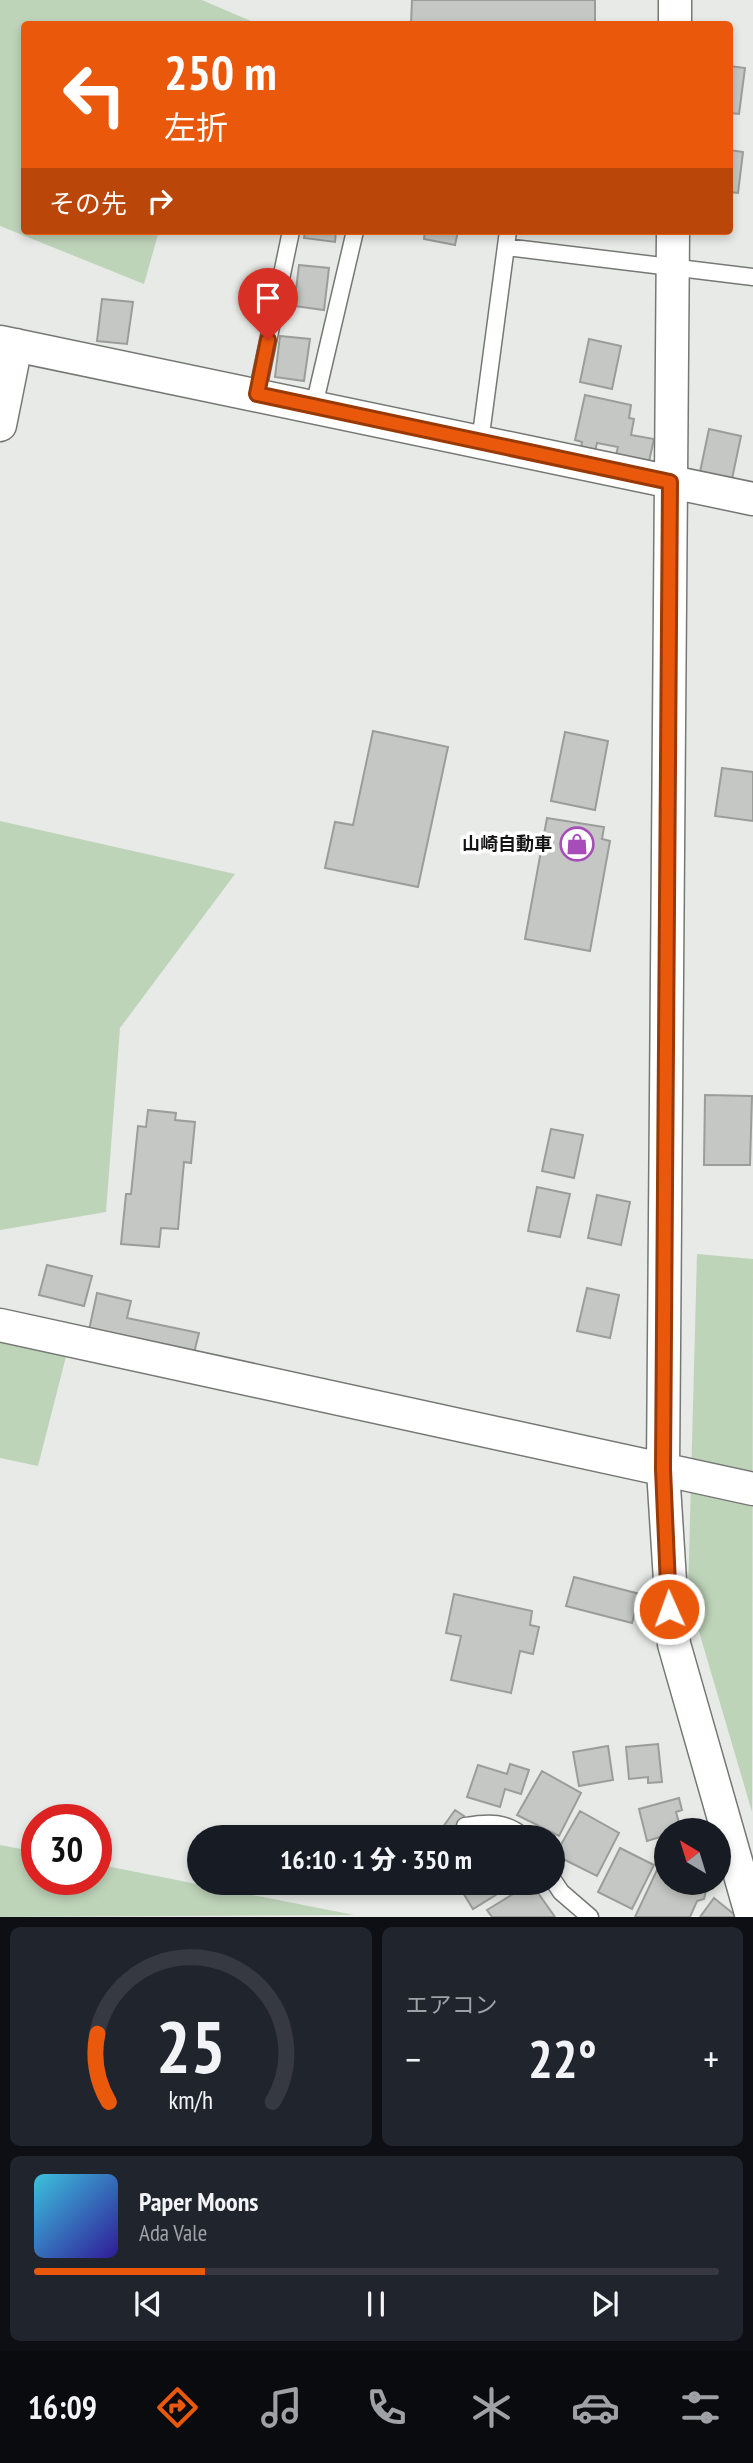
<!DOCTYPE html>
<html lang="ja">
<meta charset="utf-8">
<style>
:root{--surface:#171b24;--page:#20242c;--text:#f1f3f6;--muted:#9ea1a6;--line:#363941;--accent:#ea580c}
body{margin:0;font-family:"PT Sans Narrow","Noto Sans JP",sans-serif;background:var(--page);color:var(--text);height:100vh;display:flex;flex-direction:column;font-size:26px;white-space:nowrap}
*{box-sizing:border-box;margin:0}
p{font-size:23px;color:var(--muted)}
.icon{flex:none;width:38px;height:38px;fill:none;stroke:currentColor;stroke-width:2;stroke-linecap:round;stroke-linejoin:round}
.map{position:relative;height:1917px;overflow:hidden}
.panel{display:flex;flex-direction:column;gap:10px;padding:10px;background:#0d0f14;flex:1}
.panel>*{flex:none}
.hud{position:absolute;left:21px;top:21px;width:712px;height:214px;border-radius:7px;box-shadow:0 4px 10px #0003;background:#ea580c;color:#fff;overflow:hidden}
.needle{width:46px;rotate:322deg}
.controls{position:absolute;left:654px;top:1818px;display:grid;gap:14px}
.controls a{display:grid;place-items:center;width:77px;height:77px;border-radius:50%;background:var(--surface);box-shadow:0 4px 10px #0003;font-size:35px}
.speed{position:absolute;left:21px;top:1804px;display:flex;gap:14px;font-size:35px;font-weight:700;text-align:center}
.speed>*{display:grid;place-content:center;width:91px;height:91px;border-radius:50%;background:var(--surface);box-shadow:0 4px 10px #0003;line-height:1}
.speed .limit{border:10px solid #d22;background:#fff;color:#111}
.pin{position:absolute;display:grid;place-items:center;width:60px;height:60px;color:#fff;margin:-72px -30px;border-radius:50% 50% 50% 0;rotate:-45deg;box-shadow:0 0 7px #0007}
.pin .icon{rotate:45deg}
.me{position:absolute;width:77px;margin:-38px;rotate:358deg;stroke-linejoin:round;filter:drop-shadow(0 0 5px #0008)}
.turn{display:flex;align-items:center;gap:24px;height:147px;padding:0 28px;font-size:32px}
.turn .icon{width:91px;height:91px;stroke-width:2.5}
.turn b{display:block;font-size:49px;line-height:60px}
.then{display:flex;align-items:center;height:66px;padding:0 28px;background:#0003;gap:14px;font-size:26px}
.big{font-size:52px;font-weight:800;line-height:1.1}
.panel .tile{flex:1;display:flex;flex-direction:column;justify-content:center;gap:10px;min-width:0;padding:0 24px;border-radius:10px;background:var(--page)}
.panel .dial{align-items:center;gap:0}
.dial svg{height:182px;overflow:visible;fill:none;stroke:var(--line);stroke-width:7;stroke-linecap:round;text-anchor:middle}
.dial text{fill:var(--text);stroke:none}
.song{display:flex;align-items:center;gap:21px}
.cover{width:84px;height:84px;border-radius:10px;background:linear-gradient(135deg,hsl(190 70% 55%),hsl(250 70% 35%))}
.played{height:7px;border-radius:4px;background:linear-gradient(90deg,var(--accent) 25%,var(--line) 25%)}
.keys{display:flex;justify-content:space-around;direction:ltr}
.heat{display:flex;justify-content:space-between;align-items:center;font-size:38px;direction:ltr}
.panel .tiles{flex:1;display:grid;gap:10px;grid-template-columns:1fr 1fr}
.tile:last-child{grid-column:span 2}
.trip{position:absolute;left:187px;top:1825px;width:378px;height:70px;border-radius:35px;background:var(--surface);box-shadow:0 4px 10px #0003;font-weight:800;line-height:70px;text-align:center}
.menu{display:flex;height:112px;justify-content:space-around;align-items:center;background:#090b0e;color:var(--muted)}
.menu .icon{width:49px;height:49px}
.menu .active{color:var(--accent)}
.menu b{font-size:32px;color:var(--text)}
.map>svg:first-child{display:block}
.green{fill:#bed4b9}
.building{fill:#c4c7c3;stroke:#9a9d99;stroke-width:2}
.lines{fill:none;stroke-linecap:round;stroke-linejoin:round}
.service-casing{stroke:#767875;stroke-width:19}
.minor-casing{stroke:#767875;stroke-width:35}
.service{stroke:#fff;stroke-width:16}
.minor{stroke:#fff;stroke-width:32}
.route-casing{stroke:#983908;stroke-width:18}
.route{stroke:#ea580c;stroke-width:12}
.labels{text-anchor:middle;stroke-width:7;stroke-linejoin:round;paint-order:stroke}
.poi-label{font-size:18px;font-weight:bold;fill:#141514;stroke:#fff;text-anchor:end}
</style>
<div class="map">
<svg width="753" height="1917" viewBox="0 0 753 1917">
<rect width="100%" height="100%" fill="#e7eae6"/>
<path class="green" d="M0,0H202L258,24H24V231H159L144,284L0,226Z
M0,821L235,874L120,1028L106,1212L0,1230Z
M697,1254L753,1259L752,1812L688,1594Z
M0,1322L71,1337L38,1466L0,1458Z
M0,1845L37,1852V1880H96V1864L354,1915L0,1917Z"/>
<path class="building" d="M412,0H595V24H411Z
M730,66L745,68L739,114L730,113Z
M730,150L743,152L738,193L730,192Z
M305,231H336L335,242L304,238Z
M425,231H458L455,245L424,239Z
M299,265L329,268L324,310L294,306Z
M102,299L133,302L127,344L97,341Z
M280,336L310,339L304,381L275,377Z
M589,339L621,346L612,389L580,382Z
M585,395L631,405L629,418L634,419L631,435L654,439L648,466L615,459L618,447L597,443L595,451L581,448L582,442L575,440Z
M709,429L741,436L732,479L700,472Z
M373,731L448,747L418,887L325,868L335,822L353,825Z
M565,732L608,741L595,810L551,801Z
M722,768L753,772V821L715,816Z
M547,818L604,827L602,839L610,841L590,951L525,939Z
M705,1095L752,1096L750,1165H704Z
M148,1110L176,1113L175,1120L195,1122L191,1163L184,1162L178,1229L161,1228L159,1247L121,1244L126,1194H131L138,1126L146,1127Z
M551,1129L583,1135L574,1178L542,1171Z
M537,1187L570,1194L560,1237L528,1231Z
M597,1195L630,1202L621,1245L588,1238Z
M47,1265L92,1276L84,1306L39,1295Z
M587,1288L619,1295L610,1338L577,1331Z
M97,1293L131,1301L127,1318L199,1333L194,1353L89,1330Z
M574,1577L640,1594L632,1623L566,1606Z
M454,1594L532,1611L530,1625L539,1627L533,1654L520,1651L511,1693L451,1680L461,1636L446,1633Z
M658,1744L662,1782L648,1783V1777L629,1779L626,1747Z
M608,1746L613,1780L579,1786L573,1752Z
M510,1764L529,1770L521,1794L505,1789L500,1807L467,1797L478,1765L507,1774Z
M542,1771L581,1793L559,1836L517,1815Z
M679,1798L682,1810L676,1812L681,1830H667V1835L647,1841L639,1809Z
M455,1810L464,1816L453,1832L443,1827Z
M580,1811L619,1833L597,1876L555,1855Z
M620,1848L654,1865L632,1909L598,1892Z
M667,1869V1883H708L704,1899L697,1901L690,1917H635L657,1870Z
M457,1883H515L473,1909Z
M531,1883L555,1917H492L487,1910Z
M714,1898L735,1915L733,1917H700Z"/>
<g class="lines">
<defs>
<path id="service" d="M506,247L753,277
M257,394L291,231
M314,406L355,231
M480,442L508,231
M465,1826C489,1822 506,1821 525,1838
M553,1880L561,1892L590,1917"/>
<path id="minor" d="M675,24V0
M673,231L663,1470L674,1644L752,1917
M0,342L753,499
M0,425L16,345
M0,1325L753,1489"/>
</defs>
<use href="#service" class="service-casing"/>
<use href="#minor" class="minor-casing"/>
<use href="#service" class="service"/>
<use href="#minor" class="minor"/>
</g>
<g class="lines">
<defs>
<path id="route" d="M268,340L257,394L670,482L663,1469L669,1609"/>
</defs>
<use href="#route" class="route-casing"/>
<use href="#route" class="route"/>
</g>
<defs>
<symbol id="shop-ring" viewBox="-11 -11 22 22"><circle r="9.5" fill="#fff" stroke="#a64db9" stroke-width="1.5"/><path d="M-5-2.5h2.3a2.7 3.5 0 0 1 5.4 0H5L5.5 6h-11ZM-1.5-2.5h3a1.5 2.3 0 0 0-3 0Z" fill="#a64db9"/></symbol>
</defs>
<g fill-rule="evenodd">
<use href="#shop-ring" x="558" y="825" width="38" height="38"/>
</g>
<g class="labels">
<g class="poi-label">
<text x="552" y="850">山崎自動車</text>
</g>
</g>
</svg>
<div class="controls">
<a><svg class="needle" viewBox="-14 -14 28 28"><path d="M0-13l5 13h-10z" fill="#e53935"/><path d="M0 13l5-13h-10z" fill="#9ea1a6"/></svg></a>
</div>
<div class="speed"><div class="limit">30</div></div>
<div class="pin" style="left:268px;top:340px;background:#d93025"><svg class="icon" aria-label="arrive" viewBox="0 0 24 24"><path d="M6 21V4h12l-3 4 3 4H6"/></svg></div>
<svg class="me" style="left:669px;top:1609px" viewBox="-20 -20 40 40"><circle r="17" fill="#ea580c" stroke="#fff" stroke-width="3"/><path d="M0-11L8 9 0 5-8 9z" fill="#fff"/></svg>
<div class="trip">16:10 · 1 分 · 350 m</div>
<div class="hud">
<div class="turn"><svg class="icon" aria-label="left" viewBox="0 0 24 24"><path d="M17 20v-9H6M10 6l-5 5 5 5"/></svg><div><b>250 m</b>左折</div></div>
<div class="then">その先<svg class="icon" aria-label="right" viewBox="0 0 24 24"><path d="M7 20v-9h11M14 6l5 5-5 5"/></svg></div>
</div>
</div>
<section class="panel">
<div class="tiles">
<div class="tile dial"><svg viewBox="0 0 100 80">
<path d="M14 69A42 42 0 1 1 86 69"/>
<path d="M14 69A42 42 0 0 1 9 39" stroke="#ea580c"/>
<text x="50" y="56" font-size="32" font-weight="700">25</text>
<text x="50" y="72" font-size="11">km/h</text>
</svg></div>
<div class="tile"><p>エアコン</p>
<div class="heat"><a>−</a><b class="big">22°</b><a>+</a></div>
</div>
<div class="tile">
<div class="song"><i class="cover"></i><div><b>Paper Moons</b><p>Ada Vale</p></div></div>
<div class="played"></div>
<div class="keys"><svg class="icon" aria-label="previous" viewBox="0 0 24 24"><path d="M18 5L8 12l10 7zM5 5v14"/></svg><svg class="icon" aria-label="pause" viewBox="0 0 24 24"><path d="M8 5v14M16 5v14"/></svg><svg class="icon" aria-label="next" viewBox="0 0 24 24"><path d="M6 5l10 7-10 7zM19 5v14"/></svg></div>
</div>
</div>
</section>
<nav class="menu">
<b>16:09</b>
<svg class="icon active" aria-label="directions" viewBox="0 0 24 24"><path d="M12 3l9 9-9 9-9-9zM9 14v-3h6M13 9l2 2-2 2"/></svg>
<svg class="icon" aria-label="music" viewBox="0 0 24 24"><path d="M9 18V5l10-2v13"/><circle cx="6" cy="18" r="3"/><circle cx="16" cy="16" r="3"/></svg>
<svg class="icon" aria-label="phone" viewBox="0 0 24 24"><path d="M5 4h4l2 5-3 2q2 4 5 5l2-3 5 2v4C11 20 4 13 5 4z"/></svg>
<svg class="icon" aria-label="climate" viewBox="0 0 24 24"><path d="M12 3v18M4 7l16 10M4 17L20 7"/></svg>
<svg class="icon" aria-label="car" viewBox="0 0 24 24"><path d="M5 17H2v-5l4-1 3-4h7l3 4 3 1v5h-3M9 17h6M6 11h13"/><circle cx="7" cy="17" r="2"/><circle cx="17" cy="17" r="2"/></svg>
<svg class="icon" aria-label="filters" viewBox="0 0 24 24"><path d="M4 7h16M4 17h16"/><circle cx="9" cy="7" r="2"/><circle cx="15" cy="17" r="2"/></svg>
</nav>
